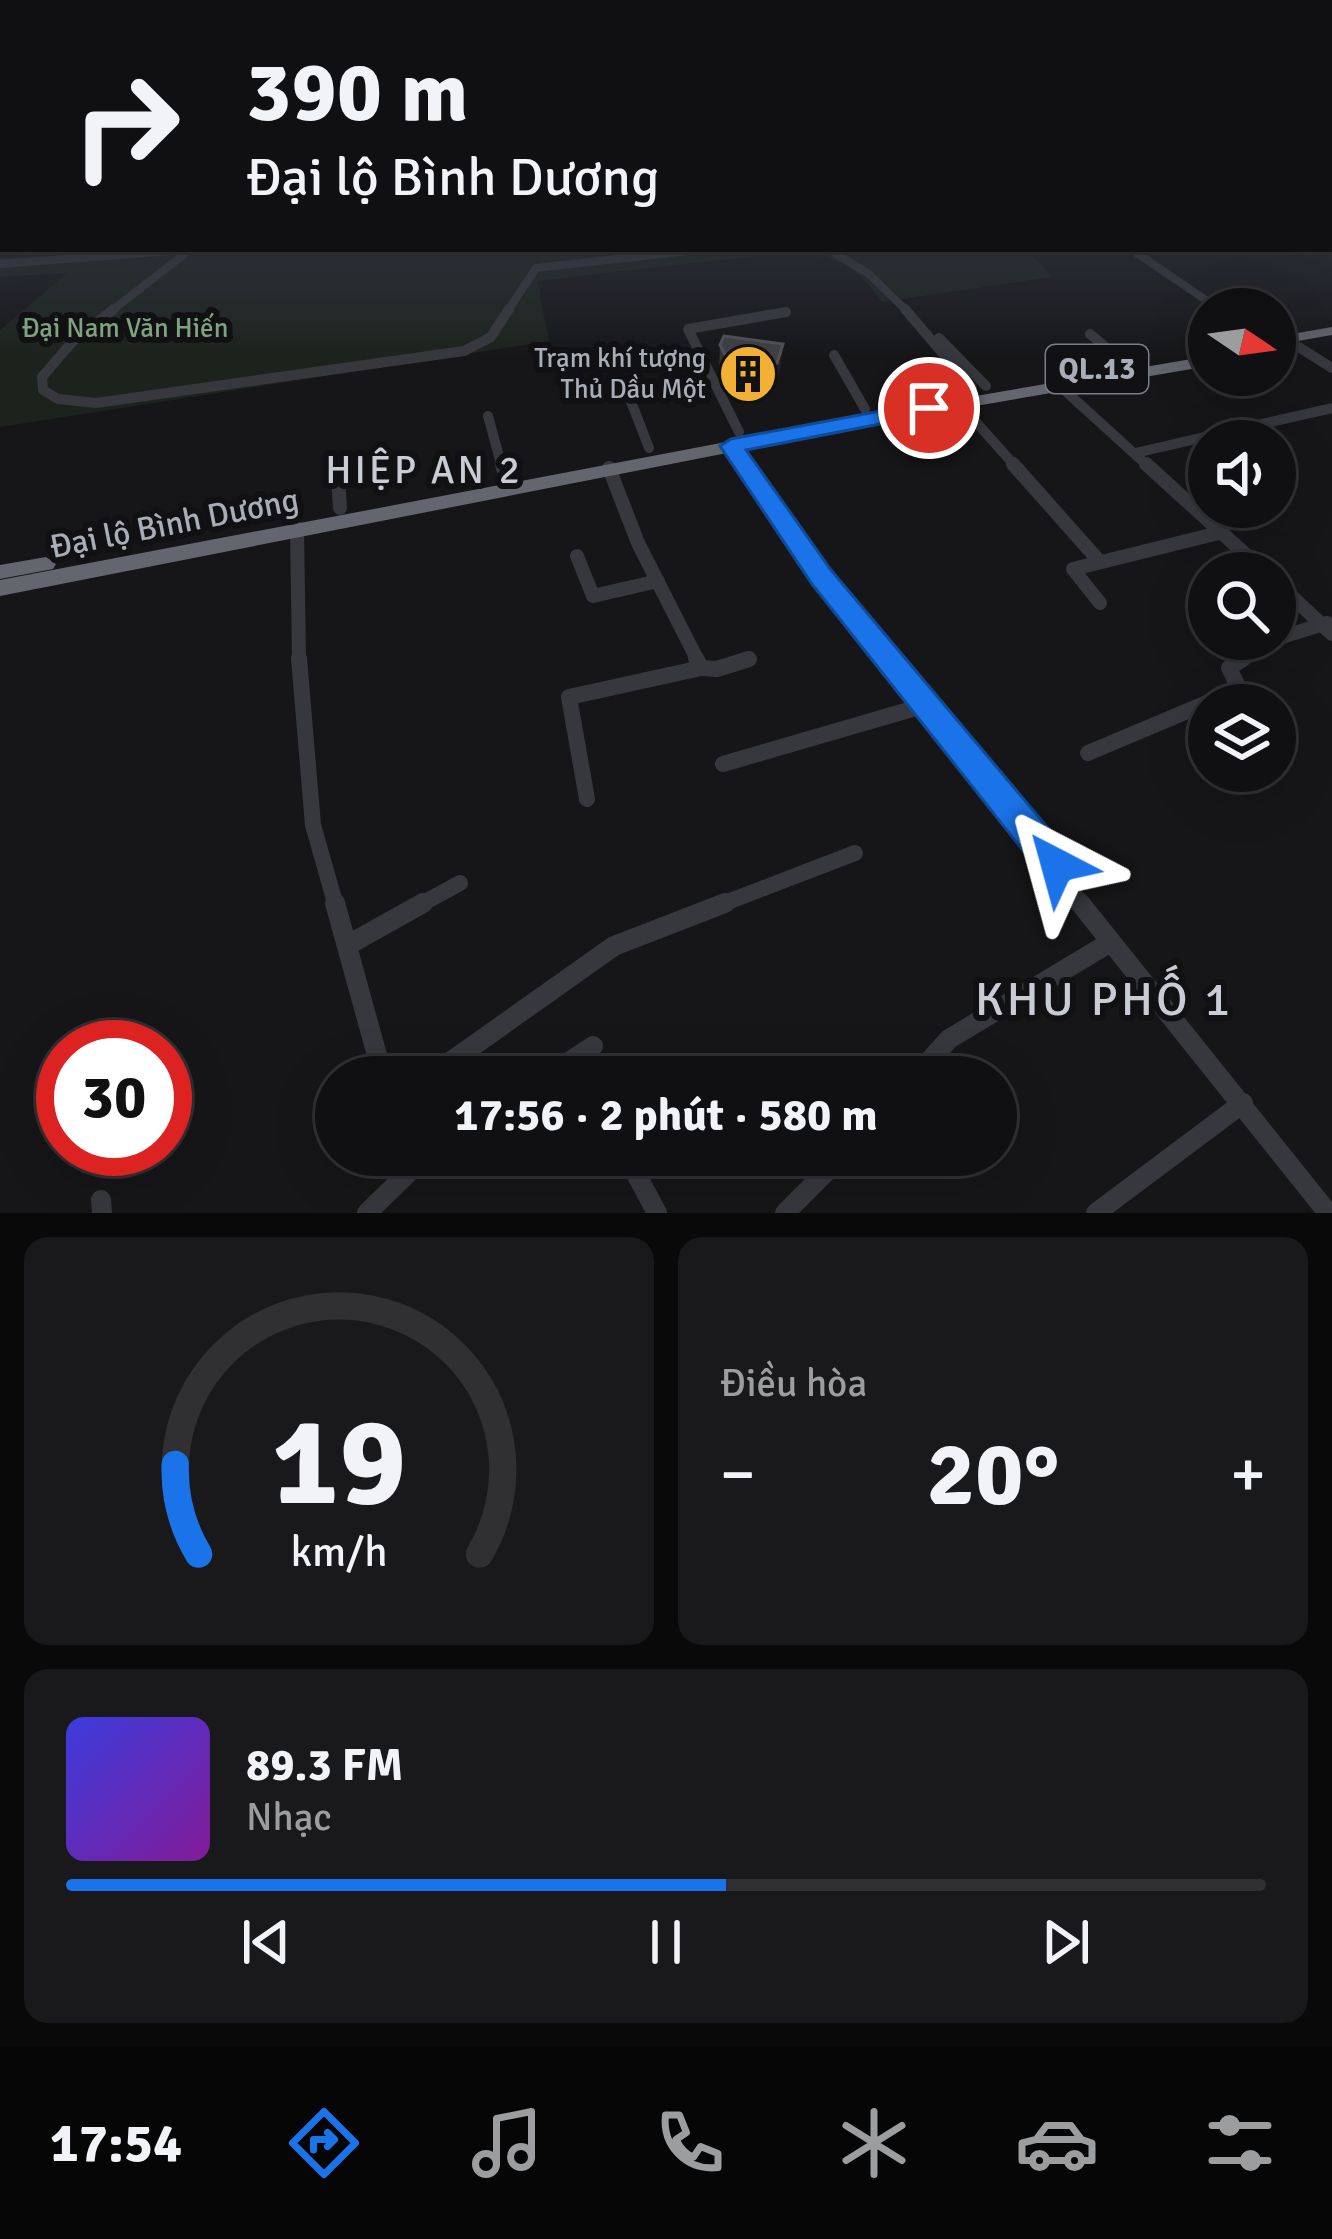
<!DOCTYPE html>
<html lang="vi">
<meta charset="utf-8">
<style>
:root{--surface:#101012;--page:#19191b;--text:#f1f3f6;--muted:#9c9d9f;--line:#303032;--accent:#1a73e8}
body{margin:0;font-family:Signika,sans-serif;background:var(--page);color:var(--text);height:100vh;display:flex;flex-direction:column;font-size:45px;white-space:nowrap}
*{box-sizing:border-box;margin:0}
p{font-size:39px;color:var(--muted)}
.icon{flex:none;width:66px;height:66px;fill:none;stroke:currentColor;stroke-width:2;stroke-linecap:round;stroke-linejoin:round}
.map{position:relative;height:1213px;overflow:hidden}
.details{display:flex;flex-direction:column;gap:24px;padding:24px;background:#09090a;flex:1}
.details>*{flex:none}
.banner{position:absolute;left:0px;top:0px;width:1332px;height:252px;box-shadow:0 12px 48px #0002,0 0 0 3px var(--line);background:#101012;color:var(--text);overflow:hidden}
.needle{width:78px;rotate:103deg}
.fabs{position:absolute;left:1188px;top:288px;display:grid;gap:24px}
.fabs a{display:grid;place-items:center;width:108px;height:108px;border-radius:50%;background:var(--surface);box-shadow:0 12px 48px #0002,0 0 0 3px var(--line);font-size:60px}
.speed{position:absolute;left:36px;top:1020px;display:flex;gap:24px;font-size:60px;font-weight:700;text-align:center}
.speed>*{display:grid;place-content:center;width:156px;height:156px;border-radius:50%;background:var(--surface);box-shadow:0 12px 48px #0002,0 0 0 3px var(--line);line-height:1}
.speed .limit{border:18px solid #d22;background:#fff;color:#111}
.pin{position:absolute;display:grid;place-items:center;width:102px;height:102px;color:#fff;margin:-51px;border:6px solid #fff;border-radius:50%;box-shadow:0 3px 12px #0007}
.me{position:absolute;width:132px;margin:-66px;rotate:321deg;stroke-linejoin:round;filter:drop-shadow(0 0 9px #0008)}
.turn{display:flex;align-items:center;gap:42px;height:252px;padding:0 48px;font-size:54px}
.turn .icon{width:156px;height:156px;stroke-width:2.5}
.turn b{display:block;font-size:84px;line-height:102px}
.big{font-size:90px;font-weight:700;line-height:1.1}
.details .widget{flex:1;display:flex;flex-direction:column;justify-content:center;gap:18px;min-width:0;padding:0 42px;border-radius:24px;background:var(--page)}
.details .dial{align-items:center;gap:0}
.dial svg{height:312px;overflow:visible;fill:none;stroke:var(--line);stroke-width:7;stroke-linecap:round;text-anchor:middle}
.dial text{fill:var(--text);stroke:none}
.song{display:flex;align-items:center;gap:36px}
.cover{width:144px;height:144px;border-radius:18px;background:linear-gradient(135deg,hsl(240 70% 55%),hsl(290 70% 35%))}
.played{height:12px;border-radius:6px;background:linear-gradient(90deg,var(--accent) 55%,var(--line) 55%)}
.keys{display:flex;justify-content:space-around;direction:ltr}
.heat{display:flex;justify-content:space-between;align-items:center;font-size:66px;direction:ltr}
.details .tiles{flex:1;display:grid;gap:24px;grid-template-columns:1fr 1fr}
.widget:last-child{grid-column:span 2}
.trip{position:absolute;left:315px;top:1056px;width:702px;height:120px;border-radius:60px;background:var(--surface);box-shadow:0 12px 48px #0002,0 0 0 3px var(--line);font-weight:700;line-height:120px;text-align:center}
.menu{display:flex;height:192px;justify-content:space-around;align-items:center;background:#060607;color:var(--muted)}
.menu .icon{width:84px;height:84px}
.menu .current{color:var(--accent)}
.menu b{font-size:54px;color:var(--text)}
.map>svg:first-child{display:block}
.green{fill:#1c231d}
.lines{fill:none;stroke-linecap:round;stroke-linejoin:round}
.minor-far4{stroke:#37383d;stroke-width:8}
.minor-far3{stroke:#37383d;stroke-width:10}
.minor-far2{stroke:#37383d;stroke-width:14}
.minor-far1{stroke:#37383d;stroke-width:16}
.minor{stroke:#37383d;stroke-width:20}
.major{fill:#53555c;fill-rule:evenodd}
.highway{fill:#63666e;fill-rule:evenodd}
.wall{fill:#323236}
.shaded-wall{fill:#212124}
.building{fill:#3f3f44;stroke:#4f5156;stroke-width:3}
.route{fill:#1a73e8;stroke:#114b97;stroke-width:3}
.labels{text-anchor:middle;stroke-width:12;stroke-linejoin:round;paint-order:stroke}
.far-park-label{font-size:27px;fill:#7fa381;stroke:#111113}
.far-poi-label{font-size:27px;fill:#a8adb8;stroke:#111113;text-anchor:end}
.shield{fill:#111113;stroke:#7b7e86;stroke-width:3}
.shield-label{font-size:30px;font-weight:bold;fill:#a8adb8}
.street-label{font-size:33px;fill:#a8adb8;stroke:#111113}
.quarter-label{font-size:39px;letter-spacing:3px;fill:#c9ccd4;stroke:#111113}
.near-quarter-label{font-size:48px;letter-spacing:3px;fill:#c9ccd4;stroke:#111113}
</style>
<div class="map">
<svg width="1332" height="1213" viewBox="0 0 1332 1213">
<rect width="100%" height="100%" fill="#161618"/>
<path class="green" d="M60,249H1027L1052,277L882,302C859,268 839,259 799,251L537,281L549,341L0,427V330L67,273L0,277V258L56,254Z"/>
<g class="lines">
<path class="minor-far4" d="M828,249L869,274L908,312
M1131,249L1219,309
M0,264L186,250
M110,312L191,249
M507,312L536,268L707,249"/>
<path class="minor-far3" d="M114,309L73,341L42,377L43,390L58,399L96,403L464,351L491,337L509,309
M905,309L972,388
M1090,334L1126,364
M939,338L986,386
M1297,346L1332,368
M834,355L865,409
M625,386L649,448
M1061,387L1149,467
M959,403L1016,467
M488,416L502,467
M739,432L688,329L786,312
M731,446L745,467
M1135,453L1332,408
M334,458L339,467"/>
<path class="minor-far2" d="M337,464L340,508
M502,464L505,476
M743,464L822,577L891,661
M1013,464L1100,562
M1146,464L1266,573
M609,468L638,543L698,661
M297,528L299,661
M577,556L593,596L658,581
M1275,581L1332,634
M1100,603L1073,569L1223,532
M1275,639L1327,623
M741,661L749,659
M1240,661L1275,639"/>
<path class="minor-far1" d="M299,658L313,825L336,906
M888,658L1057,865L1082,906
M701,668L717,669L749,659
M1088,753L1235,691L1237,684L1229,668L1244,658
M723,764L926,705
M587,799L569,697L701,668L696,658
M418,906L460,883
M717,906L855,853"/>
<path class="minor" d="M335,903L383,1077
M1080,903L1328,1213
M348,945L423,903
M429,1077L614,946L725,903
M546,1077L593,1046
M915,1077L949,1039L1109,943
M626,1155L657,1213
M411,1170L432,1155
M101,1200L102,1213
M367,1213L411,1170L408,1155
M785,1213L843,1155
M1096,1213L1243,1103"/>
<path class="major" d="M3,199V206L0,207V200Z"/>
<path class="highway" d="M1332,327V335L1275,345V337Z
M1209,356V366L900,419L0,596V580L900,409Z
M46,557L56,564L53,569L0,579V565Z"/>
</g>
<path class="wall" d="M783,344L780,369L774,388L725,381L719,370L720,345Z"/>
<path class="shaded-wall" d="M783,344L780,369L774,388L777,363Z"/>
<path class="building" d="M724,336L783,344L777,363L726,356L720,345Z"/>
<linearGradient id="sky" x2="0" y2="1"><stop stop-color="#0c0c0d"/><stop offset="0.53" stop-color="#363c48"/><stop offset="1" stop-color="#363c48" stop-opacity="0"/></linearGradient>
<rect width="1332" height="358" fill="url(#sky)"/>
<path class="route" d="M929,402L937,404V413L746,450L831,570L1069,853L1075,865L1069,877L1057,883L1044,877L812,584L720,446L731,439Z"/>
<defs>
<symbol id="building-disc" viewBox="-11 -11 22 22"><circle r="9.5" fill="#f2b134" stroke="#111113"/><path d="M-4-6H4V6H1V3H-1V6H-4ZM-2.5-4.3h1.7v1.8h-1.7ZM.8-4.3h1.7v1.8H.8ZM-2.5-1h1.7V.8h-1.7ZM.8-1h1.7V.8H.8Z" fill="#111"/></symbol>
</defs>
<g fill-rule="evenodd">
<use href="#building-disc" x="715" y="341" width="66" height="66"/>
</g>
<g class="labels">
<g class="far-park-label">
<text x="125" y="337">Đại Nam Văn Hiến</text>
</g>
<g class="far-poi-label">
<text x="706" y="367">Trạm khí tượng<tspan x="706" dy="31">Thủ Dầu Một</tspan></text>
</g>
<rect class="shield" x="1046" y="345" width="102" height="48" rx="9"/>
<g class="shield-label">
<text x="1097" y="379">QL.13</text>
</g>
<g class="street-label">
<text transform="translate(174 522) rotate(-11)" y="12">Đại lộ Bình Dương</text>
</g>
<g class="quarter-label">
<text x="424" y="483">HIỆP AN 2</text>
</g>
<g class="near-quarter-label">
<text x="1104" y="1015">KHU PHỐ 1</text>
</g>
</g>
</svg>
<div class="fabs">
<a><svg class="needle" viewBox="-14 -14 28 28"><path d="M0-13l5 13h-10z" fill="#e53935"/><path d="M0 13l5-13h-10z" fill="#9c9d9f"/></svg></a>
<a><svg class="icon" aria-label="sound" viewBox="0 0 24 24"><path d="M4 9h4l5-4v14l-5-4H4zM17 9q2 3 0 6"/></svg></a>
<a><svg class="icon" aria-label="search" viewBox="0 0 24 24"><circle cx="10" cy="10" r="6"/><path d="M15 15l6 6"/></svg></a>
<a><svg class="icon" aria-label="layers" viewBox="0 0 24 24"><path d="M12 4l9 5-9 5-9-5zM3 14l9 5 9-5"/></svg></a>
</div>
<div class="speed"><div class="limit">30</div></div>
<div class="pin" style="left:929px;top:408px;background:#d93025"><svg class="icon" aria-label="arrive" viewBox="0 0 24 24"><path d="M6 21V4h12l-3 4 3 4H6"/></svg></div>
<svg class="me" style="left:1057px;top:865px" viewBox="-20 -20 40 40"><path d="M0-17L14 15 0 8-14 15z" fill="#1a73e8" stroke="#fff" stroke-width="4"/></svg>
<div class="trip">17:56 · 2 phút · 580 m</div>
<div class="banner">
<div class="turn"><svg class="icon" aria-label="right" viewBox="0 0 24 24"><path d="M7 20v-9h11M14 6l5 5-5 5"/></svg><div><b>390 m</b>Đại lộ Bình Dương</div></div>
</div>
</div>
<section class="details">
<div class="tiles">
<div class="widget dial"><svg viewBox="0 0 100 80">
<path d="M14 69A42 42 0 1 1 86 69"/>
<path d="M14 69A42 42 0 0 1 8 46" stroke="#1a73e8"/>
<text x="50" y="56" font-size="32" font-weight="700">19</text>
<text x="50" y="72" font-size="11">km/h</text>
</svg></div>
<div class="widget"><p>Điều hòa</p>
<div class="heat"><a>−</a><b class="big">20°</b><a>+</a></div>
</div>
<div class="widget">
<div class="song"><i class="cover"></i><div><b>89.3 FM</b><p>Nhạc</p></div></div>
<div class="played"></div>
<div class="keys"><svg class="icon" aria-label="previous" viewBox="0 0 24 24"><path d="M18 5L8 12l10 7zM5 5v14"/></svg><svg class="icon" aria-label="pause" viewBox="0 0 24 24"><path d="M8 5v14M16 5v14"/></svg><svg class="icon" aria-label="next" viewBox="0 0 24 24"><path d="M6 5l10 7-10 7zM19 5v14"/></svg></div>
</div>
</div>
</section>
<nav class="menu">
<b>17:54</b>
<svg class="icon current" aria-label="directions" viewBox="0 0 24 24"><path d="M12 3l9 9-9 9-9-9zM9 14v-3h6M13 9l2 2-2 2"/></svg>
<svg class="icon" aria-label="music" viewBox="0 0 24 24"><path d="M9 18V5l10-2v13"/><circle cx="6" cy="18" r="3"/><circle cx="16" cy="16" r="3"/></svg>
<svg class="icon" aria-label="phone" viewBox="0 0 24 24"><path d="M5 4h4l2 5-3 2q2 4 5 5l2-3 5 2v4C11 20 4 13 5 4z"/></svg>
<svg class="icon" aria-label="climate" viewBox="0 0 24 24"><path d="M12 3v18M4 7l16 10M4 17L20 7"/></svg>
<svg class="icon" aria-label="car" viewBox="0 0 24 24"><path d="M5 17H2v-5l4-1 3-4h7l3 4 3 1v5h-3M9 17h6M6 11h13"/><circle cx="7" cy="17" r="2"/><circle cx="17" cy="17" r="2"/></svg>
<svg class="icon" aria-label="filters" viewBox="0 0 24 24"><path d="M4 7h16M4 17h16"/><circle cx="9" cy="7" r="2"/><circle cx="15" cy="17" r="2"/></svg>
</nav>
